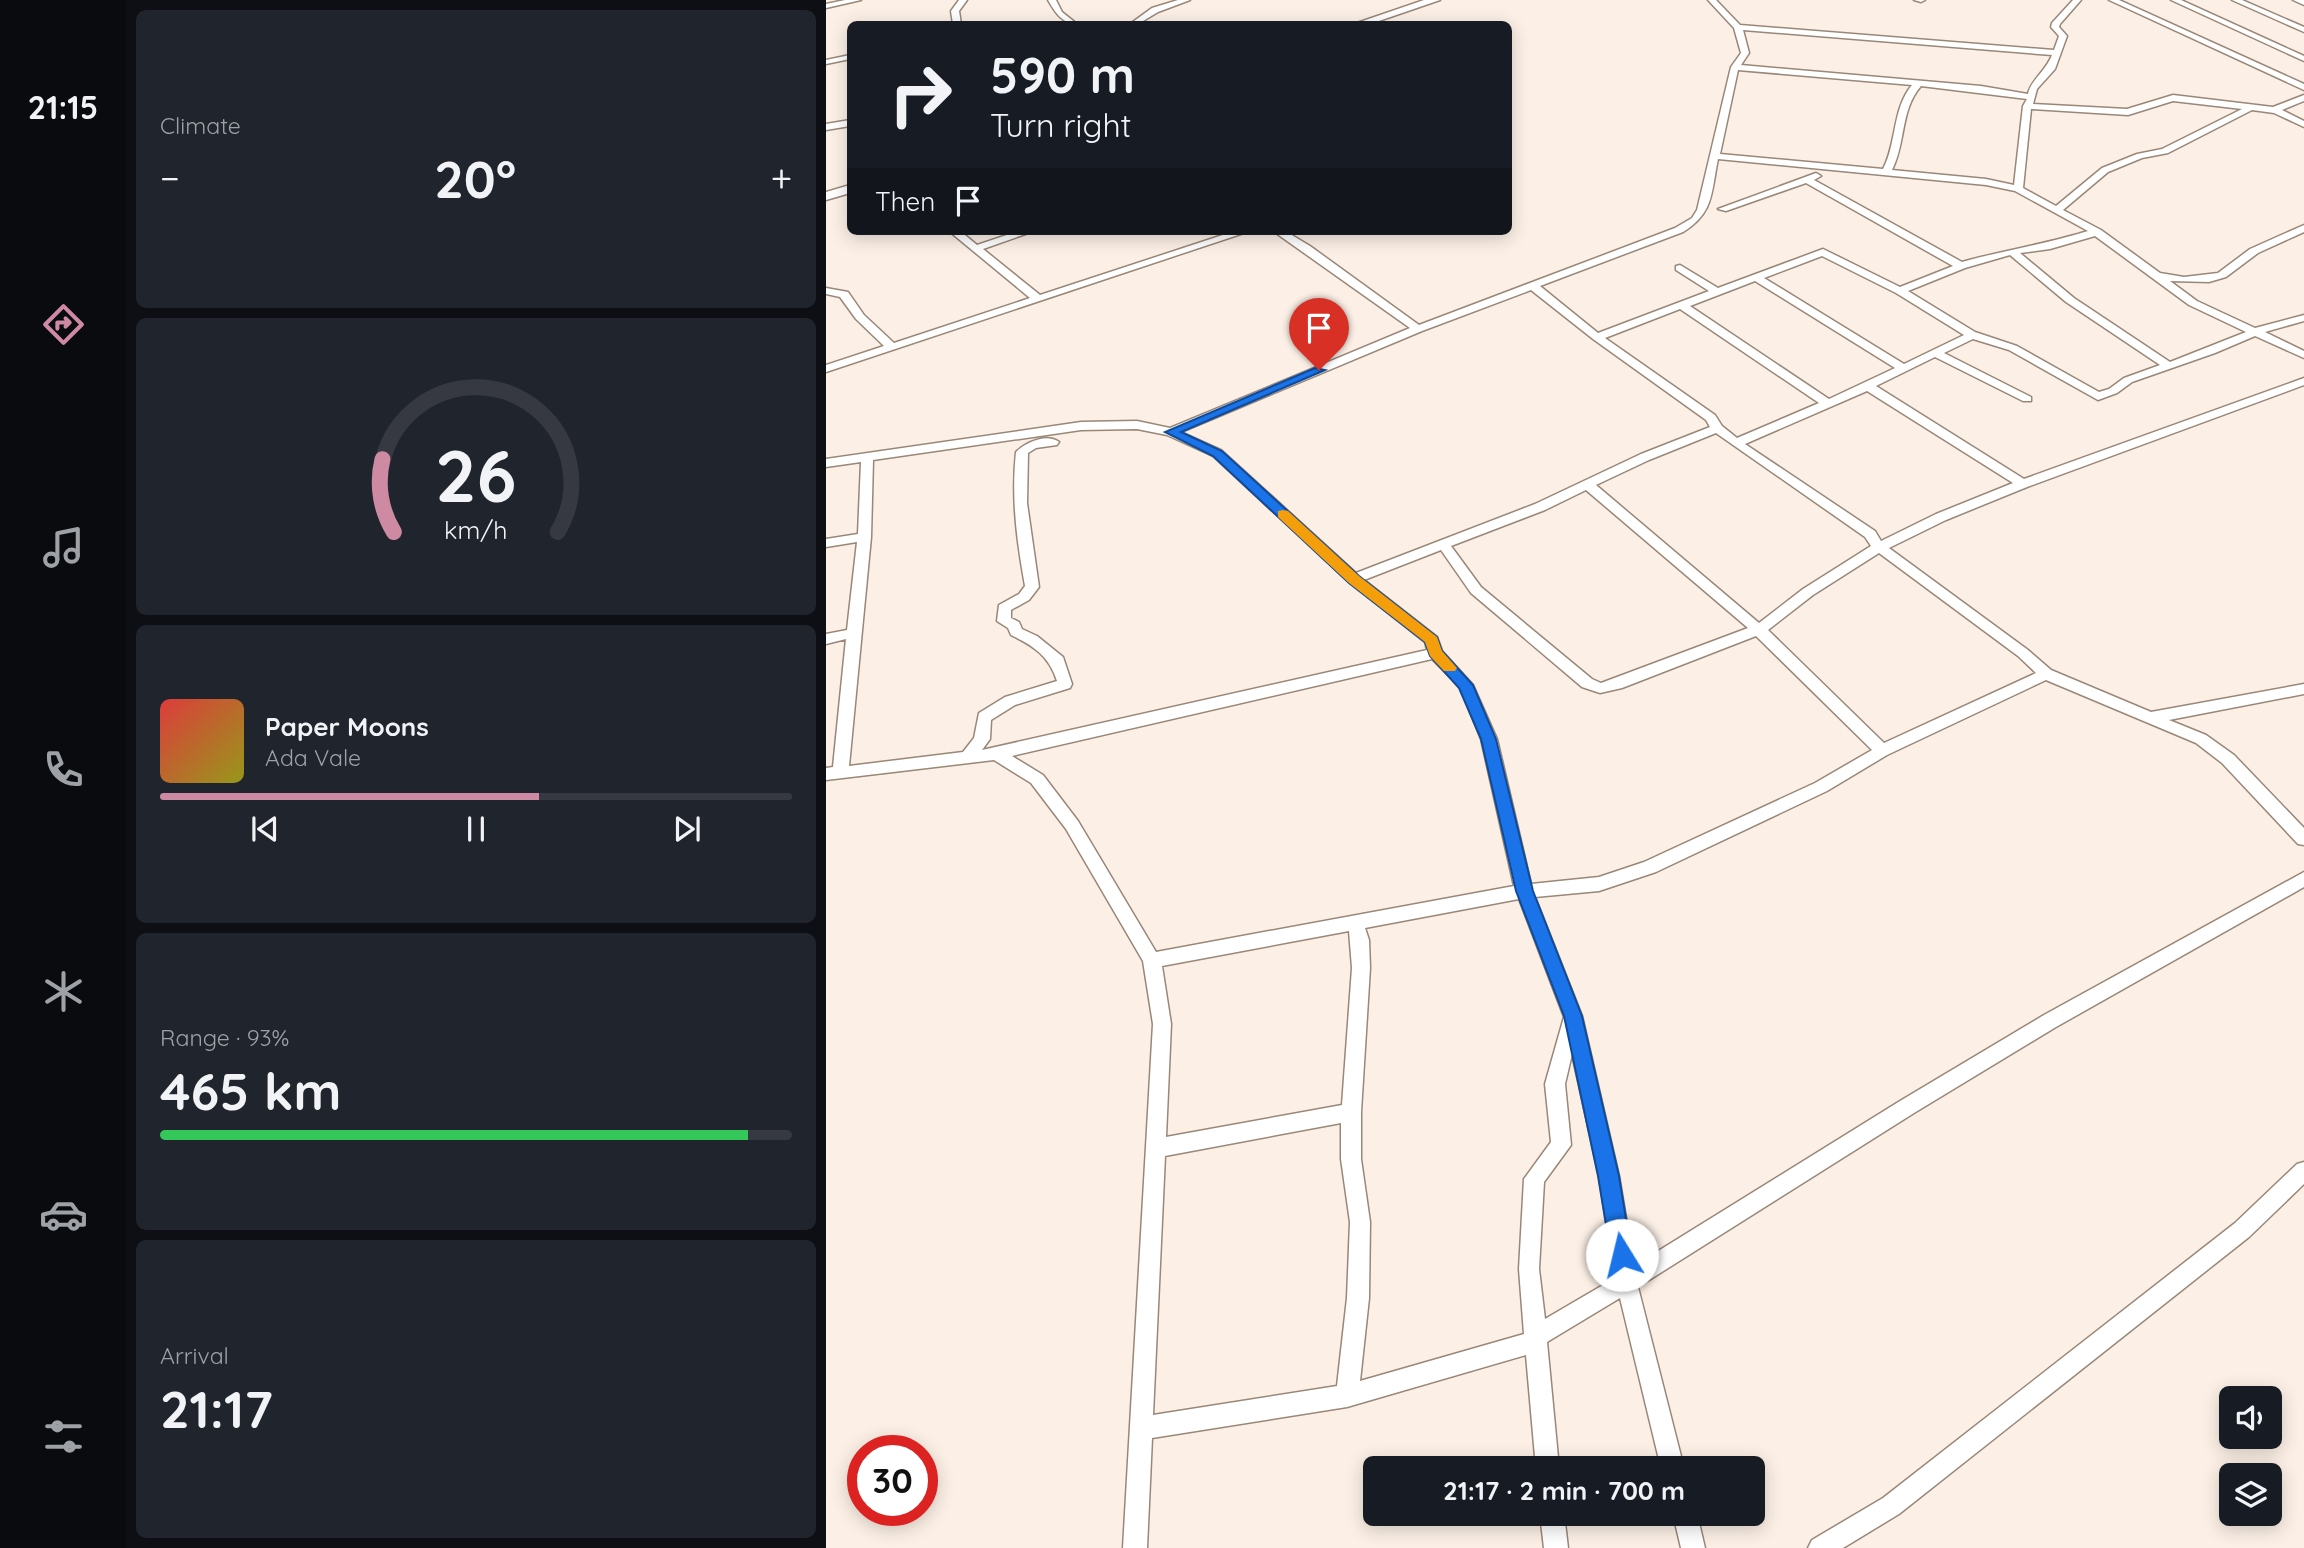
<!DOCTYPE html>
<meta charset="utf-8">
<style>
:root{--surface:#171b24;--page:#20242c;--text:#f1f3f6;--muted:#9ea1a6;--line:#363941;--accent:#ce89a3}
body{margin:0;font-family:Quicksand,sans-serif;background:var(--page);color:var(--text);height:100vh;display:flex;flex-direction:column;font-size:26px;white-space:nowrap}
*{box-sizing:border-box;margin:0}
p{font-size:23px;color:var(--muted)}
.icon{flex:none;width:38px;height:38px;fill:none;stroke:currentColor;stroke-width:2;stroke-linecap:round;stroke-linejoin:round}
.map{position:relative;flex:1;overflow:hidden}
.panel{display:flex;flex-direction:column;gap:10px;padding:10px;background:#0d0f14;width:700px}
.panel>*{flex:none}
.top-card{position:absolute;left:21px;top:21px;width:665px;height:214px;border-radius:10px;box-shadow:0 4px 18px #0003;background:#171b24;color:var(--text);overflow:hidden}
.controls{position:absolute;left:1393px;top:1386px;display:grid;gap:14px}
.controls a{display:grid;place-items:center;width:63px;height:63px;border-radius:10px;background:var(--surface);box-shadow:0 4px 18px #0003;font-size:35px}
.speed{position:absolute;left:21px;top:1435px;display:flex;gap:14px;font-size:35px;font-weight:700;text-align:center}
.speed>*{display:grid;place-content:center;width:91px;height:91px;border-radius:50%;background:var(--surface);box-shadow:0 4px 18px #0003;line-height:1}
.speed .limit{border:10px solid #d22;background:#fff;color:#111}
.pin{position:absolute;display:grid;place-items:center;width:60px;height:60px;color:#fff;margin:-72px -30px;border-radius:50% 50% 50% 0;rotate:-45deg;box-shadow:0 0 7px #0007}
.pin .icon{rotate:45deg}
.me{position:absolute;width:77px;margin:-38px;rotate:351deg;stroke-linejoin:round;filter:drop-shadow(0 0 5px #0008)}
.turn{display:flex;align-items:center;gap:24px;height:147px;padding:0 28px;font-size:32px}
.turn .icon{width:91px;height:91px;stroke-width:2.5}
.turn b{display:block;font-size:49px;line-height:60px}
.then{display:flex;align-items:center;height:66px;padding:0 28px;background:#0003;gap:14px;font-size:26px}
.big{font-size:52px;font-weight:700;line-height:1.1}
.panel .widget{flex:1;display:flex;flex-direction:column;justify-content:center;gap:10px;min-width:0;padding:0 24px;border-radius:10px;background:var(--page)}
.panel .dial{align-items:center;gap:0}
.dial svg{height:182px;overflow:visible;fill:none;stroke:var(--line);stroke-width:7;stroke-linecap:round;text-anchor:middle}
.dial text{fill:var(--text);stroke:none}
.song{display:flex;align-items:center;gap:21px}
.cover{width:84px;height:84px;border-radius:10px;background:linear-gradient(135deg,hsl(0 70% 55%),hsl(60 70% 35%))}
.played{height:7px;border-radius:4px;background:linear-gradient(90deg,var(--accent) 60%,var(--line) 60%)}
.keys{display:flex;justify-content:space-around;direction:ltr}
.heat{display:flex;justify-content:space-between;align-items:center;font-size:38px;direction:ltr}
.charge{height:10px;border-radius:5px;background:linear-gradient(90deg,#34c759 93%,var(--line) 0)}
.trip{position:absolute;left:537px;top:1456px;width:402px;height:70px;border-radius:10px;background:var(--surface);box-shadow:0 4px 18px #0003;font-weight:700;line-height:70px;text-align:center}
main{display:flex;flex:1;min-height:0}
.tab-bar{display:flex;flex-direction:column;width:126px;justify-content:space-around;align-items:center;background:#090b0e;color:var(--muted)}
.tab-bar .icon{width:49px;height:49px}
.tab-bar .active{color:var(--accent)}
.tab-bar b{font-size:32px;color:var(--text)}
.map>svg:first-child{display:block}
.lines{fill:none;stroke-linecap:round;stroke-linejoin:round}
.minor-casing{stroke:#998778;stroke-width:3}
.highway-casing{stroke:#998778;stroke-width:3}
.minor{fill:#fff;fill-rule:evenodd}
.highway{fill:#fff;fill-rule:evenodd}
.route{fill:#1a73e8;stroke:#114b97;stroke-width:2}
.slow{fill:#f59e0b}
</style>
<main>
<nav class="tab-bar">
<b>21:15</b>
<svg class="icon active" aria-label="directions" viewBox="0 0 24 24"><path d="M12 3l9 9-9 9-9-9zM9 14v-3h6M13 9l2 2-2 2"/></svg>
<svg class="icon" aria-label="music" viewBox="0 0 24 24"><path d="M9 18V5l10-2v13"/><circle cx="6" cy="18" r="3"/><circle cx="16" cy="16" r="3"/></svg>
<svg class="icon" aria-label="phone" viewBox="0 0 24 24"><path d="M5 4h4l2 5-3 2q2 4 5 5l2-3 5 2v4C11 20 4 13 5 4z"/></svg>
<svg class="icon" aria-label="climate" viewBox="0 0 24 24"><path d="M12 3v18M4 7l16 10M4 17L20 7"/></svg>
<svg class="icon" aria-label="car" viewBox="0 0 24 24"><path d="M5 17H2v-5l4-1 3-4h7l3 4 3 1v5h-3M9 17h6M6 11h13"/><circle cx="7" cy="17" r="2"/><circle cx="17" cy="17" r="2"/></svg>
<svg class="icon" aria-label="filters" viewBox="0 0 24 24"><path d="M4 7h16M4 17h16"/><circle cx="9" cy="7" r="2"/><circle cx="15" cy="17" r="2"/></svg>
</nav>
<section class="panel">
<div class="widget"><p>Climate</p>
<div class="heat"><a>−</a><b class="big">20°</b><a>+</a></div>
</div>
<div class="widget dial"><svg viewBox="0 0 100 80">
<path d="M14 69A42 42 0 1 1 86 69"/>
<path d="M14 69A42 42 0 0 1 9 37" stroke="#ce89a3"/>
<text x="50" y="56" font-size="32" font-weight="700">26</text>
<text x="50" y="72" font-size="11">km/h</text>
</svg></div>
<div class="widget">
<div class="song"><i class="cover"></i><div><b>Paper Moons</b><p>Ada Vale</p></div></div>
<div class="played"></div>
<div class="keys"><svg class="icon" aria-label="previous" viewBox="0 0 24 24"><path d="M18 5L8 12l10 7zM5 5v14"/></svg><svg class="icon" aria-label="pause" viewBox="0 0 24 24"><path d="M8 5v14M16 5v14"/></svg><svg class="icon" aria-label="next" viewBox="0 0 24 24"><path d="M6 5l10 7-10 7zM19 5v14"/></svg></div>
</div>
<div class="widget"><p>Range · 93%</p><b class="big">465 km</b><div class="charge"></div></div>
<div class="widget"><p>Arrival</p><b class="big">21:17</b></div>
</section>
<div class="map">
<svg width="1478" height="1548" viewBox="0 0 1478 1548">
<rect width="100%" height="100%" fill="#fcf0e6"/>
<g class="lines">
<defs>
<path id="minor" d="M19,0H35L0,8V4Z
M133,0H141L133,11L135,24H127L125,11Z
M222,0H230L236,12L251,24C236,24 229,12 222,0Z
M352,0H364L332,12L312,24H304L326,8Z
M882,0H890L914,25L1228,50L1233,36L1225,27L1226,23L1247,0H1255L1234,24L1233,27L1241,36L1229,69L1211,89L1207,104L1301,109L1347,95L1447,107L1478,95V101L1456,110L1478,121V127L1448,113L1426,110L1342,153L1316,158L1282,172L1237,210L1275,230L1334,273L1358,277L1392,273L1424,249L1478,225V232L1432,253L1400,277L1383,282L1344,281L1371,301L1429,328L1478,315V321L1439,332L1478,351V358L1429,336L1389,353L1306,382L1291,393L1272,400L1183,350L1147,339L1118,353L1205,397V401H1197L1109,357L1050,386L1198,479L1478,378V385L1201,487L1120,520L1063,548L1202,650L1225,670L1325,712L1478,684V694L1343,720L1380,735L1408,755L1478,828V845L1472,844L1396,763L1370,743L1220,680L1061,755L1001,791L830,872L773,891L709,897L756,1016L793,1176L808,1266L1074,1101L1218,1015L1478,872V887L1230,1027L1088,1113L812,1287L858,1468H835L794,1298L721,1342L733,1468H710L700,1355L521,1407L326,1438L321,1548H297L327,1024L317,961L240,829L205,783L168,760L0,780V768L7,767L20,639L0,644V634L21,630L31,542L0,547V539L32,534L35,462L0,467V459L255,422L311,421L344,428L584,328L447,231H459L484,246L593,325L849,228L866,218L871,210L905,67L915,53L908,28ZM917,30L1226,55C1220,71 1204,81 1202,94L1155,86L915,65L923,53ZM912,70L1086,85C1066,109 1071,143 1057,169L894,154ZM1095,86L1201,99L1197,106L1188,185L1160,179L1066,170C1080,143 1074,110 1095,86ZM1347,101L1416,109L1336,149L1311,154L1276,168L1230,206L1197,188L1205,109L1302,115ZM892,159L1160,185L1189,191L1262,231C1221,244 1178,250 1136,262L988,180L995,176L990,173L892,209L900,211L980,183L1127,266L1074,287L997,249L892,288L854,265L850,266V270L883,291L772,333L714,286L857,232C888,213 885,193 892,159ZM1269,236L1363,305L1420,332L1344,362L1248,298L1194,253L1224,249ZM1184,255L1240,302L1334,365L1298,378L1283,389L1273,392L1191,346L1149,332L1082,291L1139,268ZM996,256L1070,293L1138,335L1078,364L938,278ZM929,281L1069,368L1003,399L864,306ZM705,290L767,339L880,420L884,427L815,454L709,504L530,573L395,450L355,432L596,331ZM854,309L993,403L911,438L896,426L889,415L779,338ZM1041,391L1187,483L1110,514L1055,541L1049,531L919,444ZM311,429L341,435L387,456L523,582L599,642L601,650L156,750L164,739L165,720L189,705L244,688L246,684L237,657L211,636L196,629L193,622L185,618V610L203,600L213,587L201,503L202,453L210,448L231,445L233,442C221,433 200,442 190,452C185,498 191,542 199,586L193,594L173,605L171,621L182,628L185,635C208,646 223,656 231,681L179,697L153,713L148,738L137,752L23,766L45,537L47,460L255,430ZM890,433L1039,537L1045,546L977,589L933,623L770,485L823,460ZM760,490L922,628L775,683L766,679L655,587L625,546L719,510ZM615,550L645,593L756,687L774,693L796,688L930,636L1046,750L989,783L818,862L773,877L705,884L671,739L647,685L616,651L611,637L538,580ZM1053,553L1192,656L1210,673L1058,743L942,630L987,595ZM606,659L634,687L655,739L688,886L330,952L252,821L217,775L186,756ZM693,899L738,1017L719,1084L725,1142L698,1179L693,1269L698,1334L534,1381L543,1298L544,1222L535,1159V1112L544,968L543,940L539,928ZM523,931L526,968L516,1105L340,1137L345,1024L336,966ZM746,1054L773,1176L789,1278L719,1319L713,1269L718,1182L745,1145L739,1084ZM515,1123V1159L524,1222L521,1298L511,1386L327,1415L339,1156Z
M1088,0H1099L1095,2Z
M1283,0H1293L1478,84V90Z
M1345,0H1355L1478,56V61Z
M1406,0H1416L1478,27V32Z
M1467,0H1478V5Z
M24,55V59L0,64V60Z
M24,120V126L0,130V124Z
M123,231H134L151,245L193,231H208L157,249L214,295L409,231H424L0,372V365L58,346L30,319L14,297L0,294V288L22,292L38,315L68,343L204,298Z
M1478,1162V1184L1423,1237L1073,1514L1017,1548H982L986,1540L1057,1498L1409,1223L1471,1164Z
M714,1514H738L742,1548H718Z
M847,1514H871L879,1548H855Z"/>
<path id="highway" d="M598,0H614L544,24H528Z
M24,185V193L0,200V192Z"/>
</defs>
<use href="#minor" class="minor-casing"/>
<use href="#highway" class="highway-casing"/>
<use href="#minor" class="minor"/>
<use href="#highway" class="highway"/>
</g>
<path class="route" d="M489,368L499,370L355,432L396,451L533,576L611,637L616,651L647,685L670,739L707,891L756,1016L793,1176L806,1255L803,1262L796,1265L788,1262L785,1255L772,1176L738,1016L690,891L655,739L633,688L604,656L599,642L523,583L387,456L339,432Z"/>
<path class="slow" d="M457,510L462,511L533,576L611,637L616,651L631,668L629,671H618L604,656L599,642L523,583L452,517V511Z"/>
</svg>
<div class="controls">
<a><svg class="icon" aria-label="sound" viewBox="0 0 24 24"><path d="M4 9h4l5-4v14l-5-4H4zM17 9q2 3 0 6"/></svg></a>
<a><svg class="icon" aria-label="layers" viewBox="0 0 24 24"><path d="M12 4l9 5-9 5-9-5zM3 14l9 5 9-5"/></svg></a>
</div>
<div class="speed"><div class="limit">30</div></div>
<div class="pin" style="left:493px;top:370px;background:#d93025"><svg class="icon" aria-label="arrive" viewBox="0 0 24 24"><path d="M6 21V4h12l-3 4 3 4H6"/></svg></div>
<svg class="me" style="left:796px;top:1255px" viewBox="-20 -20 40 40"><circle r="19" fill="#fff"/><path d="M0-13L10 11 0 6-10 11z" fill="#1a73e8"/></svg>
<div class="trip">21:17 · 2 min · 700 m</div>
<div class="top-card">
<div class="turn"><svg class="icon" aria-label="right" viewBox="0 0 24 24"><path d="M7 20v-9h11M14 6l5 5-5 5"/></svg><div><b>590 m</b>Turn right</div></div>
<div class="then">Then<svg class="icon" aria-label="arrive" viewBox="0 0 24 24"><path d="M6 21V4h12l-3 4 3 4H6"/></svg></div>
</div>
</div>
</main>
